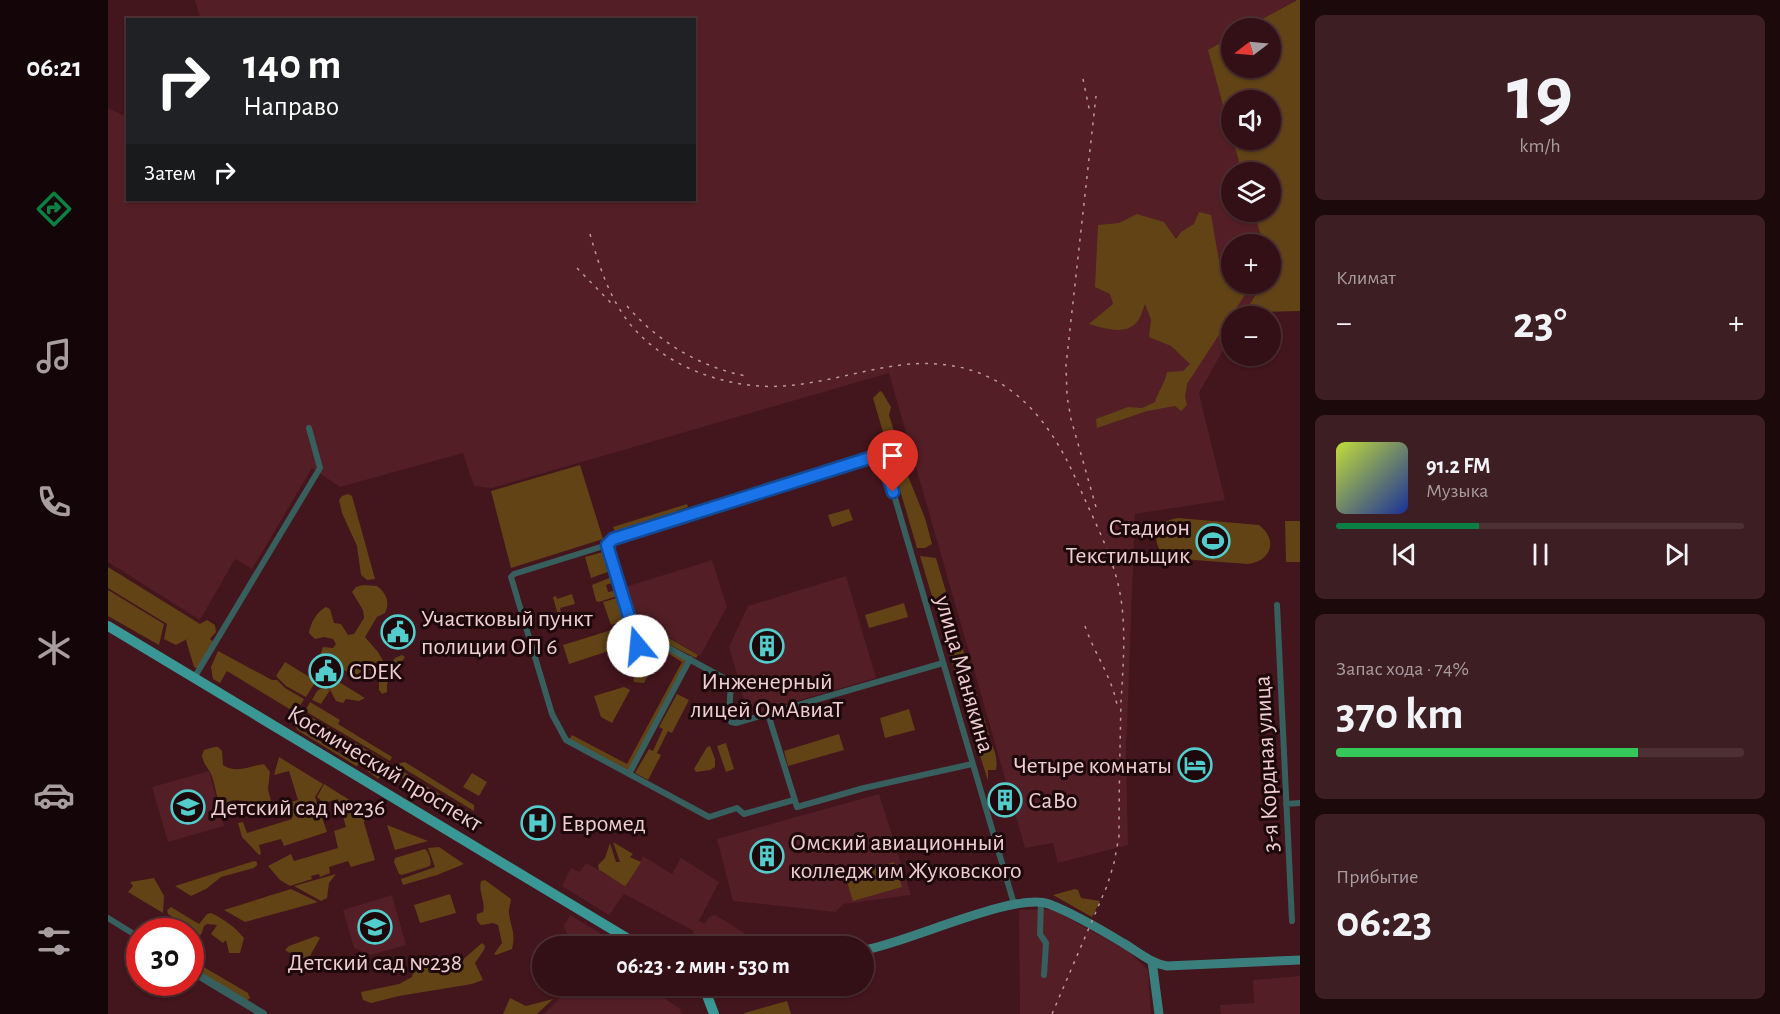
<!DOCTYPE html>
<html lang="ru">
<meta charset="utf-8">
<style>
:root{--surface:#321015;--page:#3d1e22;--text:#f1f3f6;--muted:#a89da0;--line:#4d3034;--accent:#0b8043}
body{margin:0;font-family:"Alegreya Sans",sans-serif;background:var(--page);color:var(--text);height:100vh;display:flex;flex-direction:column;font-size:22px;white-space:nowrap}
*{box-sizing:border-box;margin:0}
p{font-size:20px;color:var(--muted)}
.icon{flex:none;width:33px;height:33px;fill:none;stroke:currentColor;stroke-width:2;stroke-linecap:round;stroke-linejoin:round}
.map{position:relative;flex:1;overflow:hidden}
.details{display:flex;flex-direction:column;gap:15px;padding:15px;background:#1c090c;width:480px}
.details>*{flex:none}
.guide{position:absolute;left:18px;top:18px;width:570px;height:183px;border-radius:0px;box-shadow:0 2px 4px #0004,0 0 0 2px var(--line);background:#202124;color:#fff;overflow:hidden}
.needle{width:39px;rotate:254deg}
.fabs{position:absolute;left:1113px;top:18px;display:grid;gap:12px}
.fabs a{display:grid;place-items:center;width:60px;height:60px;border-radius:50%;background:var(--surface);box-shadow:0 2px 4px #0004,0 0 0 2px var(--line);font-size:30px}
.speed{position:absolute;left:18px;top:918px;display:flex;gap:12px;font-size:30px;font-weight:700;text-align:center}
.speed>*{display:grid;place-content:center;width:78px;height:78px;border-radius:50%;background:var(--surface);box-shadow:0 2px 4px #0004,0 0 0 2px var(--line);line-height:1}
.speed .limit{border:9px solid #d22;background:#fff;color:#111}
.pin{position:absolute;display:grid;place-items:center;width:51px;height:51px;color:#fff;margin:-62px -26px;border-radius:50% 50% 50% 0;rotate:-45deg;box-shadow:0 0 6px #0007}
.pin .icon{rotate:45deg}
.me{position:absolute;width:66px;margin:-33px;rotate:343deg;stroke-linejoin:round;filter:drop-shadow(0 0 4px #0008)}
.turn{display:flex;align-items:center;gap:21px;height:126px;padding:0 18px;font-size:27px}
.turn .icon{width:78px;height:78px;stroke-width:2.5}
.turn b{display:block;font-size:42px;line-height:51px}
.then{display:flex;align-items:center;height:57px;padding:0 18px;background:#0003;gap:12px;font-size:22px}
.big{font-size:45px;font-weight:600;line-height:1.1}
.details .tile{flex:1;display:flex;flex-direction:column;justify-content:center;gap:9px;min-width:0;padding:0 21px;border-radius:9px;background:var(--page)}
.details .dial{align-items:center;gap:0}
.dial b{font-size:78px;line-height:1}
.song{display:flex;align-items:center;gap:18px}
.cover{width:72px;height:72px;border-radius:9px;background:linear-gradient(135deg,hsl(70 70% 55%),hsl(230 70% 35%))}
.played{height:6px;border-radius:3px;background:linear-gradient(90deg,var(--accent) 35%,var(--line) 35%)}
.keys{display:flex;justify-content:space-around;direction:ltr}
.heat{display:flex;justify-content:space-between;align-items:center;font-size:33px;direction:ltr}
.charge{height:9px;border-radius:4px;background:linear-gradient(90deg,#34c759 74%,var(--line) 0)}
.trip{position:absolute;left:424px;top:936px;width:342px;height:60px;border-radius:30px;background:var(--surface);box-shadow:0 2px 4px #0004,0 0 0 2px var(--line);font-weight:600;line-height:60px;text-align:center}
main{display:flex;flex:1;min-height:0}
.menu{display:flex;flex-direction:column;width:108px;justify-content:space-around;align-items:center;background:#140608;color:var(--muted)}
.menu .icon{width:42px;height:42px}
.menu .selected{color:var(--accent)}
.menu b{font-size:27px;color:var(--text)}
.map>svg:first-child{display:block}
.built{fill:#531e26}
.green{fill:#614316}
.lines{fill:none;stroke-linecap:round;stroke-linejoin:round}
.minor{stroke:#375f5e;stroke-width:6}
.tertiary{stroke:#375f5e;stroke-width:8}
.secondary{stroke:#3a7f7d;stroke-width:9}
.primary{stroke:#399795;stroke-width:10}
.rail{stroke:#bd999c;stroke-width:1.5;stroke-dasharray:3 6;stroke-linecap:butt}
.route-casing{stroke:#114b97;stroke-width:15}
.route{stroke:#1a73e8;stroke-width:10}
.labels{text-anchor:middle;stroke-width:6;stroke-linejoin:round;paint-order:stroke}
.poi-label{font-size:24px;fill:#eeced0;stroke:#1d090b;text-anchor:start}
.street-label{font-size:24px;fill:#eeced0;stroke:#1d090b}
</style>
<main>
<nav class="menu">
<b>06:21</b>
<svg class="icon selected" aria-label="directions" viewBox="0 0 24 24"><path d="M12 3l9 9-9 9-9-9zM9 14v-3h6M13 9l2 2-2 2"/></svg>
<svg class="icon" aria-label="music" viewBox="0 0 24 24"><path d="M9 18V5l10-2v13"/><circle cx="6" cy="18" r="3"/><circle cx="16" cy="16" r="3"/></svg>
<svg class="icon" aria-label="phone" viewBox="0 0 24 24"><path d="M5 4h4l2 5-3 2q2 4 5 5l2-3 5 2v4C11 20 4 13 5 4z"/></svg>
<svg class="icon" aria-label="climate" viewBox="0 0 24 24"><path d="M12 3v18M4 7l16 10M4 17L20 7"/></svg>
<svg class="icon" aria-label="car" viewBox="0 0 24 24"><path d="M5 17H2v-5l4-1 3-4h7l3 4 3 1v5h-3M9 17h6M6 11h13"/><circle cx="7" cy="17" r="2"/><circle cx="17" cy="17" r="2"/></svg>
<svg class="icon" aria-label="filters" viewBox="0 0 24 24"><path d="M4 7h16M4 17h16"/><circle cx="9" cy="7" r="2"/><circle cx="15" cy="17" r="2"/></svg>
</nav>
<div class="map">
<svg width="1192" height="1014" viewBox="0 0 1192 1014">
<rect width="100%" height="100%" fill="#43151c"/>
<path class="built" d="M87,0H1188L1138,28H1124L1123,37L1101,50L1123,131L1124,140H1126L1135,172H1124V212H1146L1155,244H1124V284H1153L1135,316H1124L1123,336L1091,393L1117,500L1027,514L1018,752L1020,845L950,863L945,843L917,848L781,373L384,488L366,486L355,453L232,487L204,468L144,569L127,559L92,620L0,562V108L19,117L20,200H586V20H93Z
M604,560L619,607L592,656L559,636L532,645L514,588Z
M738,576L768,678L647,713L644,705L638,706L621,647L640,606Z
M101,771L116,826L60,842L44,787Z
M771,794L803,895L735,904L728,912L625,901L609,839Z
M535,856L564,874L573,858L611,882L591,921L597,924L601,917L607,915L638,934L634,946H579L586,931L516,894L501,915L454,886L463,868L472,872L478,863L519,886Z
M284,895L298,945L263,955L246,948L235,910Z
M944,909L1020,951L1040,970L1043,1014H912L911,910Z
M462,915L514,946H463L456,926Z
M1192,976V1014H1113L1112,1005L1146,1003L1145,980Z
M490,986H539L572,1009L574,1014H436L452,998Z"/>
<path class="green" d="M1189,0H1192V311L1147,312L1140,307L1154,284H1162V244H1155L1146,212H1162V172H1134L1125,140H1162V100H1124L1123,134L1100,50L1123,37L1124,68H1162V28H1138Z
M1091,212L1103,215L1113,272L1123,277L1124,284H1144L1079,384L1077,397L1079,405L1073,411L1067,406L1039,411L989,428L988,419L1020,407L1034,408L1047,402C1050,391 1057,384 1059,372L1075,371L1082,364L1063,346L1041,337L1043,320L1037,304C1035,309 1033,317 1029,322C1017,336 996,328 981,324L1005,304L1002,294L987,287L990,225L1011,223L1029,214L1056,222L1068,239L1073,232L1086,224Z
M772,391L774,392L783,407L781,415L787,434L793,445V453L798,471L817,518L824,544L817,548H809L765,398Z
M472,465L495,539L403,568L383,491Z
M240,494L244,496L267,579L259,580L253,575L249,546L234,513L231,500L234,496Z
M579,504L580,507L568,511L565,517L510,533L507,532L505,527Z
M741,509L745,520L724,527L720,515Z
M1070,518L1151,525C1170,539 1164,561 1140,564L1059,558C1041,544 1047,521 1070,518Z
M1177,521H1192V562H1178Z
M495,552C501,556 503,565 500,572L483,578L477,557Z
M812,556L828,558L869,697L861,701L855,700Z
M0,567L92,624L99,620L107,625L108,632L102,639L106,642L90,669L86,667L78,640L81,638L68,645L56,639L59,624L0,588Z
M504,577L507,582L498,585L500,592L511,590L512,595L491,602L488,601L484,585Z
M255,585L269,586C279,594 282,602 277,613L269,617L257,637L270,652L278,666L281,667L287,658L294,655L297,657L279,684V692L274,694L271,690V681L268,671L256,669L247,677L224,662L220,669L214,665L212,655L215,647L225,648L228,644L225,639L216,637L207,639L201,633C202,624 209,611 218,607L222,609L226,623L233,624L240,635L246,634L256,618L255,610L244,592L248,587Z
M0,590L56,624L51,645L0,616Z
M464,594L467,604L452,608L453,612H449L445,597L448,596L449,599Z
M512,597L514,603L511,604L514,613L517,612L519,620L503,625L495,602Z
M796,603L800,617L761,628L757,615Z
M510,628L516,646L461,664L455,645Z
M559,637L590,655L588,658L558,643L554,649L532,645Z
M539,648L553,650L536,683L526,682L525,679C536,675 541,668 537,656L541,655Z
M110,651L164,680H169L177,688L196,699L188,713L119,671L112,683L105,679L103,667Z
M562,651L580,661L521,773L461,740L464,735L519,764L574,662L561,654Z
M177,662L208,681L198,697L178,686L168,676Z
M218,674L257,698L251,701L238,699L235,703L228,701L222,690L213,704L204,700L209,691L215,687L222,690L220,686L214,682Z
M516,687L522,690L504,723L493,717L486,696Z
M569,694L581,700L564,733L560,731L549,753L553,755L540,780L527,773L541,749L545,751L555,729L551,727Z
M202,702L232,720L230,724L284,757L282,761L197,711Z
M801,709L807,730L777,738L772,718Z
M860,709L868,715L876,717L881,735V741C887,748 890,760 888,770H880V781L858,711Z
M196,713L281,763L270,779L258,770L262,760L196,721L194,717Z
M190,724L194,726V730L246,762L251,760L253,764L248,766L189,730L188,727Z
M731,734L736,750L680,766L676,751Z
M618,743L626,769L618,772L609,746Z
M602,746L607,759V767L602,770L588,772L586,769L599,747Z
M106,747H110L114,751L115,765C129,774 141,766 156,764L162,772L160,789L163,801L149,805L148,802C134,802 125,796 113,806C107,796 108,783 102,772C98,765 95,763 94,755L96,750Z
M171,757L215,784L207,797L219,832L176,846L173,839L151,845L153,854L151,855L134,837L130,823L135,822L139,833L184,819L180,803L190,800L181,771L166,775Z
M297,762L366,805V811L290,765L292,763Z
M289,768L364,814L358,817L289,775L287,771Z
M364,773L379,782L371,796L355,787Z
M216,784L259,811L256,823L267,860L243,867L240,861L221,867L222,873L212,877L211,874L203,876L204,879L182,886L172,880L160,866L183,854L186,861L230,848L226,831L238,827L230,799L216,803L209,797Z
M279,825L320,841L287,850Z
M505,842L525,854L522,857L533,862L518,886C513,885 498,873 491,870L490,865L497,858L502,843L508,862H512Z
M331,847L356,864L329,875L295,885L293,879L327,867L320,848Z
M317,849C321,852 324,862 322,866L294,875L291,874L286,862L287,858Z
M146,861L149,862V865L146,868L113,877L98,889L83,896L67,886Z
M786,862L794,887L745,901L737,876Z
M228,874L221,883L219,898L213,901L186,886Z
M46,878L56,896L55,913L20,892L25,886L22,882Z
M377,880L403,899C403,903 400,909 401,914C403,928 408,933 404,949L388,955L386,954L394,943L390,925L385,923L374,925C369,923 368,919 369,914L375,912C378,902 370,892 373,881Z
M183,889L210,902L137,922L116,910Z
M967,889L970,890L973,898L992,901L984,917L945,895Z
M342,894L348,913L312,923L306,905Z
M63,907L91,924L99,914L103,913C116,919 127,927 136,938L132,953H121L118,940L115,943L103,934L109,925L99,924L96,926L93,935L89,934L60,914L59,910Z
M208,936L212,938L198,963L177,950L181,946Z
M374,943L377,946L376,950L367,963L375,980L364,984L291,996L263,1003L255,1000L253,992L291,984L304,977C307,965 319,958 331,955L336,962L345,968Z
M82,959L140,993L142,998L138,1001L83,967Z
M402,998L418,1006L445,999L429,1014H395Z
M679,1001L683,1014H636V1013Z"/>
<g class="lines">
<path class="minor" d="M499,545L535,660L533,669L531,672
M1169,605L1184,921
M557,646L623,682L621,715L623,722L628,723L835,663
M86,678L212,468L201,428
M660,714L689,807L756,788L864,764
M521,774L582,659
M686,800L636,814L629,808L601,817L458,740L444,714L403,577L406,574L499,545L510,536L774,454L906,904
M1178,804L1192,803
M933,902L932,934L938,943L936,975
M0,918L29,936"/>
<path class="tertiary" d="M29,936L32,938
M82,970L155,1014"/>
<path class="secondary" d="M756,950C799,943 907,891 941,904C967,914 992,929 1015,943C1029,951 1042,963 1059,966L1192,960
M1044,961L1051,1014"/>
<path class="primary" d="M0,626L532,946
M592,986L597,990L606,1014"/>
<path class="rail" d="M975,79L982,113
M482,234C490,262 499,291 516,316C550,365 618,390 676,386C716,383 754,370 793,365C885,354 936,405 970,484C986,521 1007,559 1013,599C1018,633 1015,668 1013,702C1012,747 1011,791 1011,836L1006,863L999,886L944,1014
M469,268L504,304
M519,306C550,342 592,367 638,376
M988,507L963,419L959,396L958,365L988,96
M977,626C986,653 1004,677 1009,705"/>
</g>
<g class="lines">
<defs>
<path id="route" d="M530,646L499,545L505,539L774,454L785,492"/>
</defs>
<use href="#route" class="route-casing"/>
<use href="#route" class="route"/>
</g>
<defs>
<symbol id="stadium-ring" viewBox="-11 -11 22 22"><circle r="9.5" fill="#1d090b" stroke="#53cdcb" stroke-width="1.5"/><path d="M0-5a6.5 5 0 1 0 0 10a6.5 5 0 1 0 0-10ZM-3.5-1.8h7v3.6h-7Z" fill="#53cdcb"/></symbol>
<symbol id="civic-ring" viewBox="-11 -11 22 22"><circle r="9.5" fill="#1d090b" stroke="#53cdcb" stroke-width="1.5"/><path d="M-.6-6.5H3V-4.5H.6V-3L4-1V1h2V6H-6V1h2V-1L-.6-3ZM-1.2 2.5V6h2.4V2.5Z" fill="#53cdcb"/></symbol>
<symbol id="building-ring" viewBox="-11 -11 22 22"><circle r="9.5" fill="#1d090b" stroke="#53cdcb" stroke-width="1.5"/><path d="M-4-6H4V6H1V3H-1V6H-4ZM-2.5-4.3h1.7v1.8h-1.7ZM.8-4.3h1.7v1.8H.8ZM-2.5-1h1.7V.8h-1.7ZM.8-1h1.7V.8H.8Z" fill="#53cdcb"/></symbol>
<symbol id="hotel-ring" viewBox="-11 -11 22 22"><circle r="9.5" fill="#1d090b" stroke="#53cdcb" stroke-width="1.5"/><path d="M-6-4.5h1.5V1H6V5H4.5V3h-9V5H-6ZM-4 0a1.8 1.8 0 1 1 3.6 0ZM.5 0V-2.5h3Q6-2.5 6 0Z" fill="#53cdcb"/></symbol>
<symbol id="school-ring" viewBox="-11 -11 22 22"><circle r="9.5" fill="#1d090b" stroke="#53cdcb" stroke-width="1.5"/><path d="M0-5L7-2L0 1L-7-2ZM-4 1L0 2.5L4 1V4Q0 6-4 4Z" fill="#53cdcb"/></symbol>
<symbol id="hospital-ring" viewBox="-11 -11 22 22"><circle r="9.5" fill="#1d090b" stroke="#53cdcb" stroke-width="1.5"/><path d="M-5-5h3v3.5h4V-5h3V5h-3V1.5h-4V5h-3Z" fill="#53cdcb"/></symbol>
</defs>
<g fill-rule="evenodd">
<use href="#stadium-ring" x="1086" y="522" width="38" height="38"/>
<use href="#civic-ring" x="271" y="613" width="38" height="38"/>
<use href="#building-ring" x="640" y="627" width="38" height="38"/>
<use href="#civic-ring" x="199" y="652" width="38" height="38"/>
<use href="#hotel-ring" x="1068" y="746" width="38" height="38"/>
<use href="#building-ring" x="878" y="781" width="38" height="38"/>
<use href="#school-ring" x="61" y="788" width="38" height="38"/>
<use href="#hospital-ring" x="411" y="804" width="38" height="38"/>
<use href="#building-ring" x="640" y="837" width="38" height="38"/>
<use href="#school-ring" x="248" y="908" width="38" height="38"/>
</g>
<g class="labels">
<g class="poi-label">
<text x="1082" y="535" text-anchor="end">Стадион<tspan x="1082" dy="28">Текстильщик</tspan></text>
<text x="313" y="626">Участковый пункт<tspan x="313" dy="28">полиции ОП 6</tspan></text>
<text x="241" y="679">CDEK</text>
<text x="659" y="689" text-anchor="middle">Инженерный<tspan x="659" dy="28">лицей ОмАвиаТ</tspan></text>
<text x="1064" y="773" text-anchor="end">Четыре комнаты</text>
<text x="920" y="808">СаВо</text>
<text x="103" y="815">Детский сад №236</text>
<text x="453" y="831">Евромед</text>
<text x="682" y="850">Омский авиационный<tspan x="682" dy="28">колледж им Жуковского</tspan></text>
<text x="267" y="970" text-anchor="middle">Детский сад №238</text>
</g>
<g class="street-label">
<text transform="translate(857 674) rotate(74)" y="8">улица Манякина</text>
<text transform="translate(1158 764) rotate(-93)" y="8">3-я Кордная улица</text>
<text transform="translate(277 768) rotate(31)" y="8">Космический проспект</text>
</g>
</g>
</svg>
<div class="fabs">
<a><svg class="needle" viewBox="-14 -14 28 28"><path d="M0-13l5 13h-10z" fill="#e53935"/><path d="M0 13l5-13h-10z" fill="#a89da0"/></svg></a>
<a><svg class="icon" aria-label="sound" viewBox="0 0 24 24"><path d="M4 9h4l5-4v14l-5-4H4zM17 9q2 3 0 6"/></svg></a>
<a><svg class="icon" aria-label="layers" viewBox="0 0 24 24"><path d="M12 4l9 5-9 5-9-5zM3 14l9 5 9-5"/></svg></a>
<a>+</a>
<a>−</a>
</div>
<div class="speed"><div class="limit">30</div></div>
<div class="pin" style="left:785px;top:492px;background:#d93025"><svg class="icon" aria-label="arrive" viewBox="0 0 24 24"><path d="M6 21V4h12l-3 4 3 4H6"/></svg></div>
<svg class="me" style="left:530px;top:646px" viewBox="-20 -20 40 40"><circle r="19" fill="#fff"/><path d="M0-13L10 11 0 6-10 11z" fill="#1a73e8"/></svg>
<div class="trip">06:23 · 2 мин · 530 m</div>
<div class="guide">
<div class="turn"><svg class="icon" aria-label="right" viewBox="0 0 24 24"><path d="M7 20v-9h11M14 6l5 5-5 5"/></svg><div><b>140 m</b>Направо</div></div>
<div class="then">Затем<svg class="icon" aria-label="right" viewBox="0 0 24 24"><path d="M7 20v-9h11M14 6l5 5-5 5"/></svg></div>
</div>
</div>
<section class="details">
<div class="tile dial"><b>19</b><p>km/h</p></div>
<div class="tile"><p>Климат</p>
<div class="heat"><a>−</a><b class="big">23°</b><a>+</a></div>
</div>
<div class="tile">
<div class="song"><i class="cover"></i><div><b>91.2 FM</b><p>Музыка</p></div></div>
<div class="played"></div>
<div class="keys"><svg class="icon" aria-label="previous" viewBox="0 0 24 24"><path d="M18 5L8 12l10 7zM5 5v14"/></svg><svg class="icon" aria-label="pause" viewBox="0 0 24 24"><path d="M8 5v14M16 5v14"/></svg><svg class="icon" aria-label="next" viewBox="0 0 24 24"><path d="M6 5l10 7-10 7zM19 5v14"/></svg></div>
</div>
<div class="tile"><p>Запас хода · 74%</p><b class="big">370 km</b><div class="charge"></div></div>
<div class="tile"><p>Прибытие</p><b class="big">06:23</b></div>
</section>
</main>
